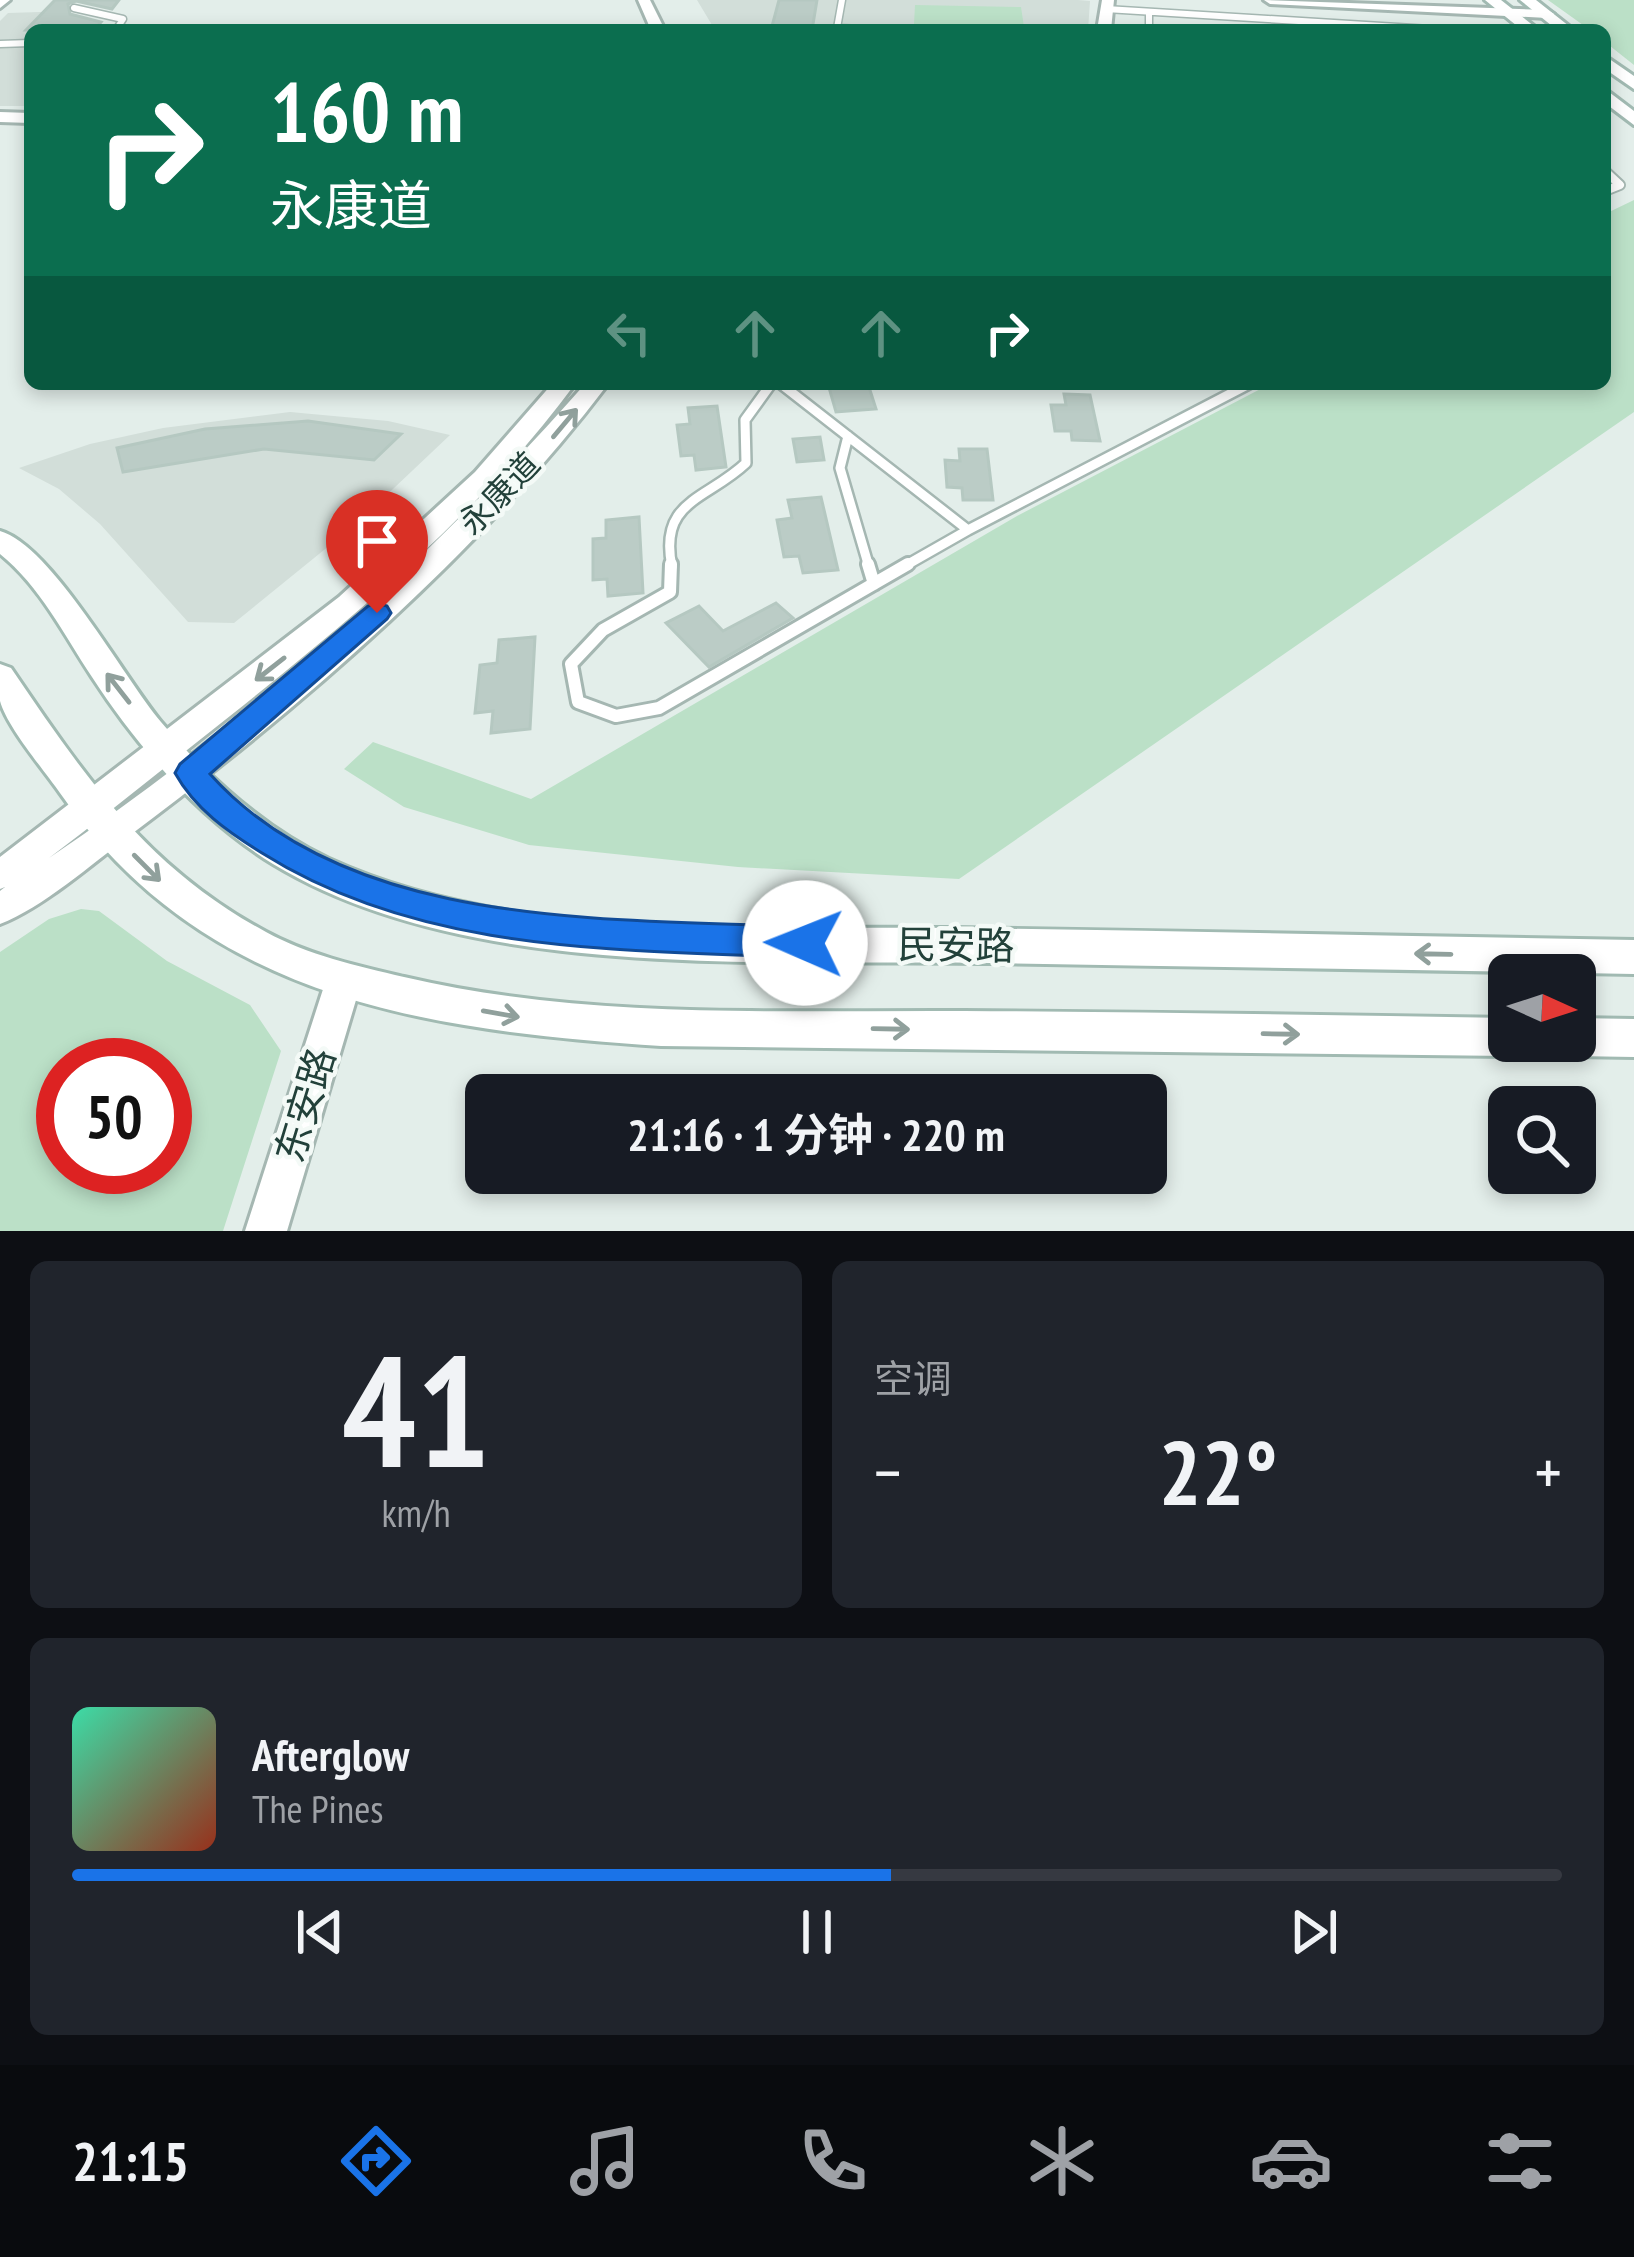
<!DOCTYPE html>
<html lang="zh">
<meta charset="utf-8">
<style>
:root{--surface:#171b24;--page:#20242c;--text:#f1f3f6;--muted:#9ea1a6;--line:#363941;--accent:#1a73e8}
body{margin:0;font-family:"PT Sans Narrow","Noto Sans SC",sans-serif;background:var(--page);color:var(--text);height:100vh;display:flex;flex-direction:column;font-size:45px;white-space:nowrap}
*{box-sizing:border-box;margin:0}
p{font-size:39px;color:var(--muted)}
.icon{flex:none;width:66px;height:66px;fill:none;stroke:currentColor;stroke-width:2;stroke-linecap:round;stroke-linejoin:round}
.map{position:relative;height:1231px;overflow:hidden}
.details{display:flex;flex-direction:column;gap:30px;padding:30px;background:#0d0f14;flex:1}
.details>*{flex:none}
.banner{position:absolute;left:24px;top:24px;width:1587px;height:366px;border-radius:18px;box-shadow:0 6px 18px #0003;background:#0b6e4f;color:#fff;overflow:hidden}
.needle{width:78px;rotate:93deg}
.fabs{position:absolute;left:1488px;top:954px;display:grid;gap:24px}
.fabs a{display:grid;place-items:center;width:108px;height:108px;border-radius:18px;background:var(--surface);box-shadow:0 6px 18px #0003;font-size:60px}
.speed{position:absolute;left:36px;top:1038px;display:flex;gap:24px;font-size:60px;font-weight:700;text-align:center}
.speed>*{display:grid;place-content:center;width:156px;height:156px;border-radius:50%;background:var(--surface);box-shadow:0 6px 18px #0003;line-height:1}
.speed .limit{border:18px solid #d22;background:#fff;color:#111}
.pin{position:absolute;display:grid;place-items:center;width:102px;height:102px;color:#fff;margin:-123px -51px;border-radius:50% 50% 50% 0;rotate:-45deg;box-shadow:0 0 12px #0007}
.pin .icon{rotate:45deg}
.me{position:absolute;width:132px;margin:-66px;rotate:271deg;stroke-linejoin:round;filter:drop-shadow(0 0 9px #0008)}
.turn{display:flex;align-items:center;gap:42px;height:252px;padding:0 48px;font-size:54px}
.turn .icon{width:156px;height:156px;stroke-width:2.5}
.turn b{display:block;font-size:84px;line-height:102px}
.lanes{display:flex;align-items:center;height:114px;padding:0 48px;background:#0003;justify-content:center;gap:60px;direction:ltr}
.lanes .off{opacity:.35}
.big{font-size:90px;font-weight:700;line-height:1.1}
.details .widget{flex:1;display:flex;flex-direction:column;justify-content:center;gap:18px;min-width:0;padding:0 42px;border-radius:18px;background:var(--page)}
.details .dial{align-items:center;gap:0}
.dial b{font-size:156px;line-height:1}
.song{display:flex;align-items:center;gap:36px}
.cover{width:144px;height:144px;border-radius:18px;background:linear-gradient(135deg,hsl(160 70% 55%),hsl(10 70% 35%))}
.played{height:12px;border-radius:6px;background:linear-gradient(90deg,var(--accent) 55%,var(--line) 55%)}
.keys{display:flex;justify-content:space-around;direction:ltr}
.heat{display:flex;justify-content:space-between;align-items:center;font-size:66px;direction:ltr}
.details .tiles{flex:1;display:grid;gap:30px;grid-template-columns:1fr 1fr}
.widget:last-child{grid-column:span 2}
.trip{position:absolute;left:465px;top:1074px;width:702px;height:120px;border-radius:18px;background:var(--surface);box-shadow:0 6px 18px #0003;font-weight:700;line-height:120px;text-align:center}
.tab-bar{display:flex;height:192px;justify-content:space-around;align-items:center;background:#090b0e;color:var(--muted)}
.tab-bar .icon{width:84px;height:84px}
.tab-bar .current{color:var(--accent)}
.tab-bar b{font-size:54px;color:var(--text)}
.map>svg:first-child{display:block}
.built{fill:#d2ded9}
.green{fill:#bbe0c7;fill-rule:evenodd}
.building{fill:#bbccc6;stroke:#b5c8c1;stroke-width:3}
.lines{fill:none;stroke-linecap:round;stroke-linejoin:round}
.service-far3-casing{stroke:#a5b7b2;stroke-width:9}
.service-far2-casing{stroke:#a5b7b2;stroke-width:12}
.service-far1-casing{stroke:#a5b7b2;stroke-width:14}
.service-casing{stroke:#a5b7b2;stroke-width:18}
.tertiary-casing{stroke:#a5b7b2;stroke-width:6}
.secondary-casing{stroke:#a1bab2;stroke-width:6}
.service-far3{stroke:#fff;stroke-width:6}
.service-far2{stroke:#fff;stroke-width:8}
.service-far1{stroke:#fff;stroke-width:9}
.service{stroke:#fff;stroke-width:12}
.tertiary{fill:#fff;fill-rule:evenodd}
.secondary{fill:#fff;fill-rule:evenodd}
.oneway{stroke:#90a09c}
.route{fill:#1a73e8;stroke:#114b97;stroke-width:3}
.labels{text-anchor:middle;stroke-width:9;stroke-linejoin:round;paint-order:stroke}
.street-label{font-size:33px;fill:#22413a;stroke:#f4faf7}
.near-street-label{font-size:39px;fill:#22413a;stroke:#f4faf7}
</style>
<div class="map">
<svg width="1634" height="1231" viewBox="0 0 1634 1231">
<rect width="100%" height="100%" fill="#e3eeea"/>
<path class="built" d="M697,0H1078L1090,1L1088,30H715Z
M72,11L60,26L110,24L106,30H30V106H0V21L8,13Z
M290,412L388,421L450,435L356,524L234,623L188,622L100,524L59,489L19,468L90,444L163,428Z"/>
<path class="green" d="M1548,0H1634V65L1605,42V30H1590Z
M915,5L1021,7L1024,27L914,24Z
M1634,200V412L959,879L738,867L529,845L404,807L344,769L373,742L531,799L1017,516L1270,384H1605V214Z
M81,909L99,911L167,961L250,1005L281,1051L223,1231H0V952L49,919ZM165,1065V1167H63V1065Z"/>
<path class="building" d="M55,0H119L112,9L76,1L68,4L70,14L101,22L94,30H26Z
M779,0H817L812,30H771Z
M828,384H868L876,409L836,412Z
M1064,394L1090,395L1100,441L1072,440L1071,431H1055L1051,405H1066Z
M717,406L726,467L696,470L694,455L681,456L677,425L690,424L688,408Z
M308,421L401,434L374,460L264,449L123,472L117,448L205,429Z
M820,437L824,460L797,462L793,439Z
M959,449H987L993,500H963L962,488L947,487L945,460L960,461Z
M821,497L838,570L803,573L799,556L784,557L777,520L792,518L788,500Z
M639,517L643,593L608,596L607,579L593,580V539L606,538V520Z
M776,603L793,618L709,667L666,623L699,606L723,631Z
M535,637L530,729L491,733L493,711L475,713L480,665L497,663L499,640Z"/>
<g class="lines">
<defs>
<path id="service-far3" d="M842,0L837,28L894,30
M74,8L123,19L116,30
M1106,9L1446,30
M1149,12V30
M0,44L30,43"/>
<path id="service-far2" d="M1605,171L1620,185L1605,191"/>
<path id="service-far1" d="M781,384L968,530L1249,384
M848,436L840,468L869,567
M672,567C658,500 707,500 746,463L745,420L771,384
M903,567L968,530"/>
<path id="service" d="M671,564L670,592L603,630L571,664L578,702L616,716L659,708L908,564
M868,564L874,584"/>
<path id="tertiary" d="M0,0H10L0,8Z
M638,0H650L665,30H651Z
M1102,0H1114L1111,30H1097Z
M1264,0L1547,10L1554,14L1547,18L1270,4Z
M0,112L30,113V123L0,122Z
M552,384H575C480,513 354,617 230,716C170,763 110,812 49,858C248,724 426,564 585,384H608C480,553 298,710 129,836C92,864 42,908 0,924V891L5,887L0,889V857L339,597L475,472Z
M344,964L356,969L362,980L287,1231H245L326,980L332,969Z"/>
<path id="secondary" d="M1485,0H1501L1539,30H1522Z
M1520,0H1536L1574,30H1557Z
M1605,56L1634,76V89L1605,69Z
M1605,89L1634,111V125L1605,103Z
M0,531C51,545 124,678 161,722C208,777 263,828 329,859C514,944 755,925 955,928C1181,931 1408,936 1634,940V974C1420,970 1206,967 991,963C770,959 469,983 273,864C199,818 139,749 92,677C64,635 40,586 0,554Z
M0,664L11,668C85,777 147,868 266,932C308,955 357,966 404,977C587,1020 778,1010 964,1011C1146,1012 1327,1015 1509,1018V1041H1528L1523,1051L1509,1056L661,1046C427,1030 205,1001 60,793C44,770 7,727 0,701C0,691 0,675 0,664Z
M1575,1018L1634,1019V1057L1575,1056L1561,1051L1556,1041H1575Z"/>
</defs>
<use href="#service-far3" class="service-far3-casing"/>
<use href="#service-far2" class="service-far2-casing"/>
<use href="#service-far1" class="service-far1-casing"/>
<use href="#service" class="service-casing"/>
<use href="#tertiary" class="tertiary-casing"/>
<use href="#secondary" class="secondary-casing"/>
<use href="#service-far3" class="service-far3"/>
<use href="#service-far2" class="service-far2"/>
<use href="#service-far1" class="service-far1"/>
<use href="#service" class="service"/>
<use href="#tertiary" class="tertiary"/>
<use href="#secondary" class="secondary"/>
</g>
<defs><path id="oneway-shaft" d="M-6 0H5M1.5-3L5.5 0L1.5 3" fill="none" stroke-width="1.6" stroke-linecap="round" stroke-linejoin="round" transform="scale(3)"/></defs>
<g class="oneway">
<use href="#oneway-shaft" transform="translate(565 423) rotate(-50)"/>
<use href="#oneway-shaft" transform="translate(270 669) rotate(142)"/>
<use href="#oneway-shaft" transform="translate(118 688) rotate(-128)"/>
<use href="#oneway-shaft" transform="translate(147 868) rotate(45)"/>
<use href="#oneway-shaft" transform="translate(1433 954) rotate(-179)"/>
<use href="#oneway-shaft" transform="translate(501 1014) rotate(10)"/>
<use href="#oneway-shaft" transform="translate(891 1029) rotate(1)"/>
<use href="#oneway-shaft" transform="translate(1281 1034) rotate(1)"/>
</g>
<path class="route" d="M377,603L387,606L391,613L387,619L210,774C351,931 611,918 805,927L817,932L822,943L817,954L805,958C620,949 424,955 262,853C228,832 195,809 175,773L180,764L368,606Z"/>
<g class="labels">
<g class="street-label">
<text transform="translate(499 493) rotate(-46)" y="12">永康道</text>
</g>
<g class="near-street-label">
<text transform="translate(956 945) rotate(1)" y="14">民安路</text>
<text transform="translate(305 1105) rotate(-73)" y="14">东安路</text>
</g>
</g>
</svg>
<div class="fabs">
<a><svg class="needle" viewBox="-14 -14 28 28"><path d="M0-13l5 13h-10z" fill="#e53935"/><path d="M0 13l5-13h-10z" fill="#9ea1a6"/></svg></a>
<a><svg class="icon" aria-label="search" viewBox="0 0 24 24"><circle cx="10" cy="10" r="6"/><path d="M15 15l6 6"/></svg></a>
</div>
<div class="speed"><div class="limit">50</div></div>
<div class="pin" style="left:377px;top:613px;background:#d93025"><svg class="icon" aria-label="arrive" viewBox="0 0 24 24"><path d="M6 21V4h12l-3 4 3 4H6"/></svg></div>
<svg class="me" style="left:805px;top:943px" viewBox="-20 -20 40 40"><circle r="19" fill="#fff"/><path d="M0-13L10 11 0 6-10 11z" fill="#1a73e8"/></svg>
<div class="trip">21:16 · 1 分钟 · 220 m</div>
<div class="banner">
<div class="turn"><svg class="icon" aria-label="right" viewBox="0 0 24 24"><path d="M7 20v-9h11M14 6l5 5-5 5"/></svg><div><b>160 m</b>永康道</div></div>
<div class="lanes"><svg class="icon off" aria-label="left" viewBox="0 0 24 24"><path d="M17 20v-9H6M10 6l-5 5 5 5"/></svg><svg class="icon off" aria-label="ahead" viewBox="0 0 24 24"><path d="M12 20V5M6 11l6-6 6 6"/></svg><svg class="icon off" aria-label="ahead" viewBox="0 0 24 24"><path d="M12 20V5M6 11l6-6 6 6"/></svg><svg class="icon" aria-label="right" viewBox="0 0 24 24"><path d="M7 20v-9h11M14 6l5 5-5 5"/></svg></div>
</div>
</div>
<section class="details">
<div class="tiles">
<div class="widget dial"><b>41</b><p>km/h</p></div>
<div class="widget"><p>空调</p>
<div class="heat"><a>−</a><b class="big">22°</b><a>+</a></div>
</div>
<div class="widget">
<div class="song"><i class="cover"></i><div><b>Afterglow</b><p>The Pines</p></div></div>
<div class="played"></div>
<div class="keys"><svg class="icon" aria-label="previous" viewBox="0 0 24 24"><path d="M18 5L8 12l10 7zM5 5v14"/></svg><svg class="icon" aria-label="pause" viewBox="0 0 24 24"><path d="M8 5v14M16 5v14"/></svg><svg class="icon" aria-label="next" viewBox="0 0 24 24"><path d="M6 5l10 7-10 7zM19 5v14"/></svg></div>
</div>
</div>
</section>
<nav class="tab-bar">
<b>21:15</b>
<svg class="icon current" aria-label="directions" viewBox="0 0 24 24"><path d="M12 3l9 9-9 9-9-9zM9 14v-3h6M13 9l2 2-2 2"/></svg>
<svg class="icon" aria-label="music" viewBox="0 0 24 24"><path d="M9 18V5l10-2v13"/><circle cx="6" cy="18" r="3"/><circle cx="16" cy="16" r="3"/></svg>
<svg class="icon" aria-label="phone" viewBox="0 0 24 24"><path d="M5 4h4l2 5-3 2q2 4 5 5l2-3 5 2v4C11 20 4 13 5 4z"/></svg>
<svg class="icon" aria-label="climate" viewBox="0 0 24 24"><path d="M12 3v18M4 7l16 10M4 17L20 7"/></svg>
<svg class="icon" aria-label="car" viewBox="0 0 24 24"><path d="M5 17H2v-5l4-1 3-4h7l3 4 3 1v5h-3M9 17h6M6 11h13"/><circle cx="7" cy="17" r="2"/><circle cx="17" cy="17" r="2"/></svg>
<svg class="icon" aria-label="filters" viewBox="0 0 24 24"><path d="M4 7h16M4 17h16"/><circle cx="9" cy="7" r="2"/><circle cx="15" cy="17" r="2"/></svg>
</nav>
